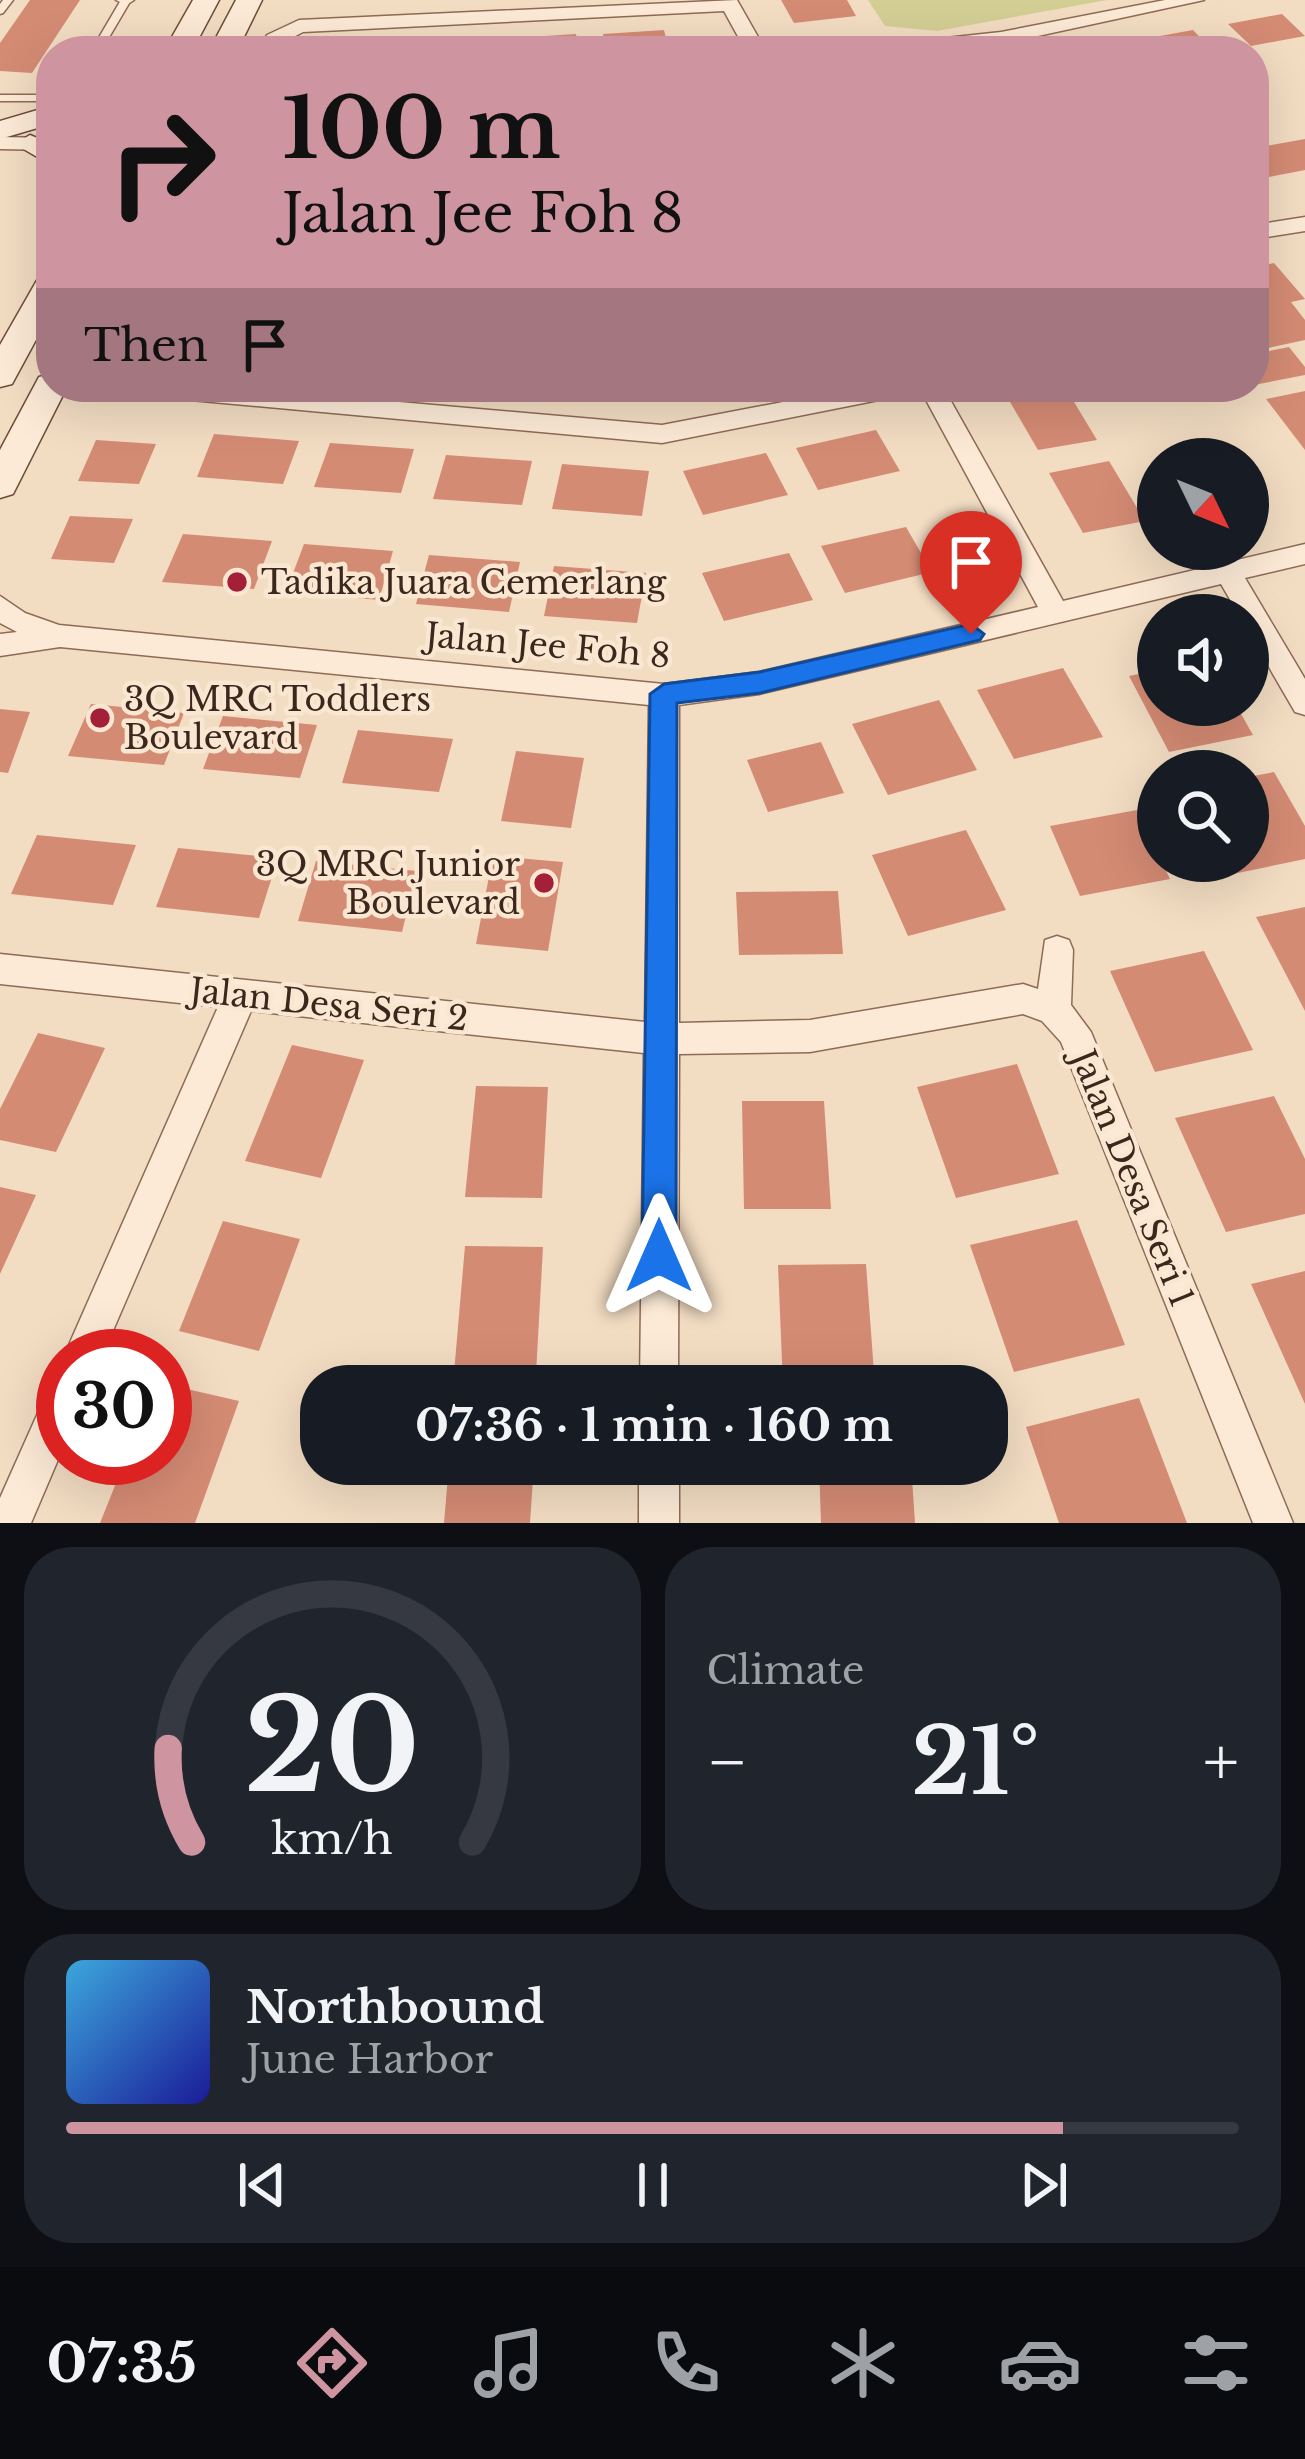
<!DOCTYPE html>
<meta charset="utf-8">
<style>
:root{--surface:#171b24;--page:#20242c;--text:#f1f3f6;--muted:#9ea1a6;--line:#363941;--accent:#ce94a0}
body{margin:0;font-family:"Libre Baskerville",serif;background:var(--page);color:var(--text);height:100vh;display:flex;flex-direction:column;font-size:45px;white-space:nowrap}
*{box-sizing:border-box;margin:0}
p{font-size:39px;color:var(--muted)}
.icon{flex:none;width:66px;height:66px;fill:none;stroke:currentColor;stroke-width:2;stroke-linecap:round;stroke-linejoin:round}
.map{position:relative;height:1523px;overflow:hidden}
.drawer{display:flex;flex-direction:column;gap:24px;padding:24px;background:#0d0f14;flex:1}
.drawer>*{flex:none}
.hud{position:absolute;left:36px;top:36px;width:1233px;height:366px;border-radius:48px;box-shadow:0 12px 48px #0002;background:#ce94a0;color:#111;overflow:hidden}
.needle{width:78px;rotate:133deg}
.buttons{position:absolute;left:1137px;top:438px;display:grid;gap:24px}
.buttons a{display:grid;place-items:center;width:132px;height:132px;border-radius:50%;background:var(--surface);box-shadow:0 12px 48px #0002;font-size:60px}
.speed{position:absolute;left:36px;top:1329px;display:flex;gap:24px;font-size:60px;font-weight:700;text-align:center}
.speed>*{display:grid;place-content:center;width:156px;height:156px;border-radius:50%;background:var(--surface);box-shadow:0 12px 48px #0002;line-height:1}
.speed .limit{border:18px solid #d22;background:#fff;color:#111}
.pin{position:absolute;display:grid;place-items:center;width:102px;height:102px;color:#fff;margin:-123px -51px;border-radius:50% 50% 50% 0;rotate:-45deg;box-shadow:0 0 12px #0007}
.pin .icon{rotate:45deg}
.me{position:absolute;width:132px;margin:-66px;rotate:0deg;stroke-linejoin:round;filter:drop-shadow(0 0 9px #0008)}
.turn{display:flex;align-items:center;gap:42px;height:252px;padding:0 48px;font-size:54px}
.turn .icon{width:156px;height:156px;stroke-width:2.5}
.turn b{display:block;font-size:84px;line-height:102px}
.then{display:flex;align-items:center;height:114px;padding:0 48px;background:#0003;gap:24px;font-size:45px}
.big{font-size:90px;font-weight:700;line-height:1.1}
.drawer .widget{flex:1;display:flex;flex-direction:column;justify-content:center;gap:18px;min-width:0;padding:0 42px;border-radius:48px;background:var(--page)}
.drawer .dial{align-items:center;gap:0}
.dial svg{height:312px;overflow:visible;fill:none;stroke:var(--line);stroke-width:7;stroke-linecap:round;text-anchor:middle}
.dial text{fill:var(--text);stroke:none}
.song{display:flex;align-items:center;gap:36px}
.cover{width:144px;height:144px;border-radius:18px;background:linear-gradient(135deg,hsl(200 70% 55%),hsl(240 70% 35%))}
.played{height:12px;border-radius:6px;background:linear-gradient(90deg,var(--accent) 85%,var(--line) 85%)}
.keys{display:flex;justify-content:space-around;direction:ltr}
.heat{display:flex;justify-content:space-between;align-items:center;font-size:66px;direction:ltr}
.drawer .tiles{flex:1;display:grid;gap:24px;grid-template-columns:1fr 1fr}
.widget:last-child{grid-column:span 2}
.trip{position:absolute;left:300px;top:1365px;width:708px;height:120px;border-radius:48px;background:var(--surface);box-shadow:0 12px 48px #0002;font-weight:700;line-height:120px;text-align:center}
.tab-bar{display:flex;height:192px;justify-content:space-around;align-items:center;background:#090b0e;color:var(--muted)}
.tab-bar .icon{width:84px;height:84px}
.tab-bar .on{color:var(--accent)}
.tab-bar b{font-size:54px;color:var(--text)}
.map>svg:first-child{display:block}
.green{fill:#d2ce94}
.building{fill:#d48b74}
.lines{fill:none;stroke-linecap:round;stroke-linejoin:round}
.service-casing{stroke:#8e6b57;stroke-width:3}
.pedestrian-casing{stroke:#8e6b57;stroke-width:3}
.minor-casing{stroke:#8e6b57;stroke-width:3}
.secondary-casing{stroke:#704c3a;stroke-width:3}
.service{fill:#fcead6;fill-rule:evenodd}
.pedestrian{fill:#fcead6;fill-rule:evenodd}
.minor{fill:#fcead6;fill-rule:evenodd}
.secondary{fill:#fcead6;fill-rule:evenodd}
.route{fill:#1a73e8;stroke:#114b97;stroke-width:3}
.poi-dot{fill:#a42038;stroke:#f9e7d2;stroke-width:4.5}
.labels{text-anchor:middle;stroke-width:9;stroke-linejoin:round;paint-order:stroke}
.poi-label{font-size:33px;fill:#3d271d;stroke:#f9e7d2;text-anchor:start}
.street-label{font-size:33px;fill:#3d271d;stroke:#f9e7d2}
</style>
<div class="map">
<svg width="1305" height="1523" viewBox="0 0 1305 1523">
<rect width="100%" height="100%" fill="#f2dcc2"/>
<path class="green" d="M868,0H1107L937,31L885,26Z"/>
<path class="building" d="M30,0H80L32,73L0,71V43Z
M781,0H847L856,16L794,23Z
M1282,14L1305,36L1251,46L1228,24Z
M664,30L669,51H606L603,34Z
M1193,30L1213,51H1148L1138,40Z
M576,34L579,51H516L515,38Z
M478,39L479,51H416V42Z
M1305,139V170L1269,177L1254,161V148Z
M1274,263L1305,299L1291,302L1305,320V340L1268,348L1254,343V267Z
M1289,347L1305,367V375L1254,385V354Z
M1065,387L1097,440L1038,450L1006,395Z
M1305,391V450L1266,399Z
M876,430L900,471L818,490L796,448Z
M214,434L299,441L283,484L197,477Z
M96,440L156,444L139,484L78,481Z
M330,443L414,449L401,493L314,487Z
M766,453L788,495L703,515L683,471Z
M446,455L532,461L522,505L433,499Z
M1109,461L1145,521L1083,533L1049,473Z
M562,464L649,471L642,516L552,509Z
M70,516L133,519L114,563L51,559Z
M906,527L932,572L845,593L821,546Z
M183,534L272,541L254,589L162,582Z
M304,544L393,551L379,600L286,592Z
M789,553L813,600L724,621L702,573Z
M429,555L520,562L509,612L416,604Z
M554,566L646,573L637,623L544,616Z
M1063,668L1103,737L1014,759L977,690Z
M1158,670V705H1236L1253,735L1169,752L1129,676Z
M939,700L977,770L888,795L852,724Z
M91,704L184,713L164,765L68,756Z
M0,709L30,712L8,773L0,772Z
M223,716L317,725L300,778L203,769Z
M358,730L453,739L439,792L342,783Z
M821,742L844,793L768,812L747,760Z
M516,751L584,758L571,828L501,821Z
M1274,772L1305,826V859L1233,874L1227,861H1248V777Z
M1137,810L1170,879L1080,896L1050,826Z
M966,830L1006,910L908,936L872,855Z
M37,835L136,845L113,905L11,894Z
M178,848L278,858L259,918L156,907Z
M493,856L563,862L548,951L476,944Z
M316,861L417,871L402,932L298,921Z
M838,891L843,954L739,955L736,892Z
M1305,907V1011L1256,917Z
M1204,951L1253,1050L1155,1072L1110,971Z
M38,1033L105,1048L56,1152L0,1140V1109Z
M292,1045L364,1060L321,1178L245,1161Z
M1017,1064L1059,1174L956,1198L917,1087Z
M476,1086L548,1087L542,1198L465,1197Z
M1274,1096L1305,1159V1214L1226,1232L1175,1118Z
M742,1101H824L831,1209H744Z
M0,1187L36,1195L0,1274Z
M1077,1220L1125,1345L1014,1372L970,1245Z
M223,1221L300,1239L259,1351L179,1331Z
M465,1246L543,1247L536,1374L454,1373Z
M866,1264L875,1386H783L778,1265Z
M1305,1271V1404L1251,1284Z
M165,1384L239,1401L195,1523H100L126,1458H165Z
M1139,1398L1187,1523H1059L1026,1427Z
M449,1464H534L530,1523H444Z
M819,1464H911L915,1523H821Z"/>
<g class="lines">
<defs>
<path id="service" d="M3,0H13L3,13L0,14V4Z
M121,0H131L101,51H91Z
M0,95H51V101H0Z"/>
<path id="pedestrian" d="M116,0H134L126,5Z"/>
<path id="minor" d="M737,0L766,51H746L724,11L303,32L282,43L278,51H258L267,35L299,20Z
M1165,0H1204L1001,44L871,51L881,45L1001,32Z
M0,137L51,138V150L0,149Z
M1305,217V231L1254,239V225Z
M123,387H227L662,425L862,387H916L904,395L662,443L135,395Z
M919,387H943L1063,601L1305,544V564L1245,578L1305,679V715L1295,712L1248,631V615H1239L1221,584L759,694L679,705V1023L810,1020L1023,984L1038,989L1045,940L1057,936L1069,940L1073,950L1071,1005L1091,1032L1293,1523H1253L1061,1042L1042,1021L1023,1014L810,1052L679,1054L678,1386H640L644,1053L251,1011L102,1356H64L218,1007L0,984V954L645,1022L649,705L60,647L0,656V634L17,632L0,623V596L25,613L59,625L664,684L759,672L1038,607Z
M63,1382V1448L31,1523H0V1498L49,1388Z
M639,1464H679V1523H639Z"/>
<path id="secondary" d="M193,0H219L192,51H164Z
M236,0H262L237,51H209Z
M51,106V124L0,139V121Z
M30,135L51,144V165L15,144Z
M51,272V312L12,384L0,387V345L40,275Z
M51,374V387H67L13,494L0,498V450L39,377Z"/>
</defs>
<use href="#service" class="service-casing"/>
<use href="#pedestrian" class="pedestrian-casing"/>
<use href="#minor" class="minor-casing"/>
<use href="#secondary" class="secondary-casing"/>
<use href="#service" class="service"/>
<use href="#pedestrian" class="pedestrian"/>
<use href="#minor" class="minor"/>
<use href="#secondary" class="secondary"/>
</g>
<path class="route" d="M971,624L984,634L980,640L760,693L677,703L676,1256L671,1268L659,1273L647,1268L642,1256L650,694L664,684L760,672Z"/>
<g class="poi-dot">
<circle cx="237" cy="582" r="12"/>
<circle cx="100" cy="718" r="12"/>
<circle cx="544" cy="883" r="12"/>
</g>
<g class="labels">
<g class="poi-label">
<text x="261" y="594">Tadika Juara Cemerlang</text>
<text x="124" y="711">3Q MRC Toddlers<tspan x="124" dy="38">Boulevard</tspan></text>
<text x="520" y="876" text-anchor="end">3Q MRC Junior<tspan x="520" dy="38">Boulevard</tspan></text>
</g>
<g class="street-label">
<text transform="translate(548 645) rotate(5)" y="12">Jalan Jee Foh 8</text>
<text transform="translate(329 1004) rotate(6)" y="12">Jalan Desa Seri 2</text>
<text transform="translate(1133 1178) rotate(68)" y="12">Jalan Desa Seri 1</text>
</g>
</g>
</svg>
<div class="buttons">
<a><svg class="needle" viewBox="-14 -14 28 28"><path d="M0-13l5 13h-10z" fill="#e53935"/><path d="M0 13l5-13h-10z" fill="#9ea1a6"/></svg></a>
<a><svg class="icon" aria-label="sound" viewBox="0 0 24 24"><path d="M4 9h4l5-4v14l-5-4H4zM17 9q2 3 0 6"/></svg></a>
<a><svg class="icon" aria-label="search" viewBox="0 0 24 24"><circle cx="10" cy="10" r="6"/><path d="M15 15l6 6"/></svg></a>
</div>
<div class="speed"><div class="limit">30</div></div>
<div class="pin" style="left:971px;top:634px;background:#d93025"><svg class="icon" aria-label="arrive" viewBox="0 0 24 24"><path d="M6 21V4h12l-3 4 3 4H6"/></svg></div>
<svg class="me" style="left:659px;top:1256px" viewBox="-20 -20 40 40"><path d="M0-17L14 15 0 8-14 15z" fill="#1a73e8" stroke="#fff" stroke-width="4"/></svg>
<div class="trip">07:36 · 1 min · 160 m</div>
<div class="hud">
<div class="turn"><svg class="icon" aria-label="right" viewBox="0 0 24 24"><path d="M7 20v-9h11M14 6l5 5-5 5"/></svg><div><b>100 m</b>Jalan Jee Foh 8</div></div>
<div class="then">Then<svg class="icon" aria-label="arrive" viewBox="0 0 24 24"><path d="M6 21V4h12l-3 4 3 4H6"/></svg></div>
</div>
</div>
<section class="drawer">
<div class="tiles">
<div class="widget dial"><svg viewBox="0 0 100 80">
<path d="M14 69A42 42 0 1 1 86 69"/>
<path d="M14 69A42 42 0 0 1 8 45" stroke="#ce94a0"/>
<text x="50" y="56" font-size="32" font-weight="700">20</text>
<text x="50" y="72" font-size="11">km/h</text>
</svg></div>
<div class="widget"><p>Climate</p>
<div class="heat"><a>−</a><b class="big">21°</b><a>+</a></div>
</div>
<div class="widget">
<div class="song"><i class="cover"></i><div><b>Northbound</b><p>June Harbor</p></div></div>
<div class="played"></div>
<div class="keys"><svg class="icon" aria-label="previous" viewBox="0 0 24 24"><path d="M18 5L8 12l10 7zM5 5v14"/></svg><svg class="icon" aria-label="pause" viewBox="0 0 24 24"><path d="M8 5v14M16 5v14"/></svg><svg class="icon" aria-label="next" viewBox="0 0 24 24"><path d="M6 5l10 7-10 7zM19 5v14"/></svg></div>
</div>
</div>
</section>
<nav class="tab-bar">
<b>07:35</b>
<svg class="icon on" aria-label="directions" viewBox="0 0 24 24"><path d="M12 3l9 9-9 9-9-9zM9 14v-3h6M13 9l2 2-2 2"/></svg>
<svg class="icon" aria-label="music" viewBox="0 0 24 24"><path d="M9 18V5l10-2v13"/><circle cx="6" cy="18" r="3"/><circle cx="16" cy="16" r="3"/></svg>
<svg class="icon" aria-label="phone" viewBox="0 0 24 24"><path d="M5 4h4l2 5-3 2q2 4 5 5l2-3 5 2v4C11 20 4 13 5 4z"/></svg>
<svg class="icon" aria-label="climate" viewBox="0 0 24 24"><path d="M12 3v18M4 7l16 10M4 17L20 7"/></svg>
<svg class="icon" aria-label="car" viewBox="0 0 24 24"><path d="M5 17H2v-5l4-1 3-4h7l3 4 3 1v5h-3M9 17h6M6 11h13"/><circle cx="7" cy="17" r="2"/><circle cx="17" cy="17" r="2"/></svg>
<svg class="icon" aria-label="filters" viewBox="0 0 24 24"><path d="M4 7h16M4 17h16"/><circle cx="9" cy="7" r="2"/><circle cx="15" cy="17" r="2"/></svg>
</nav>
